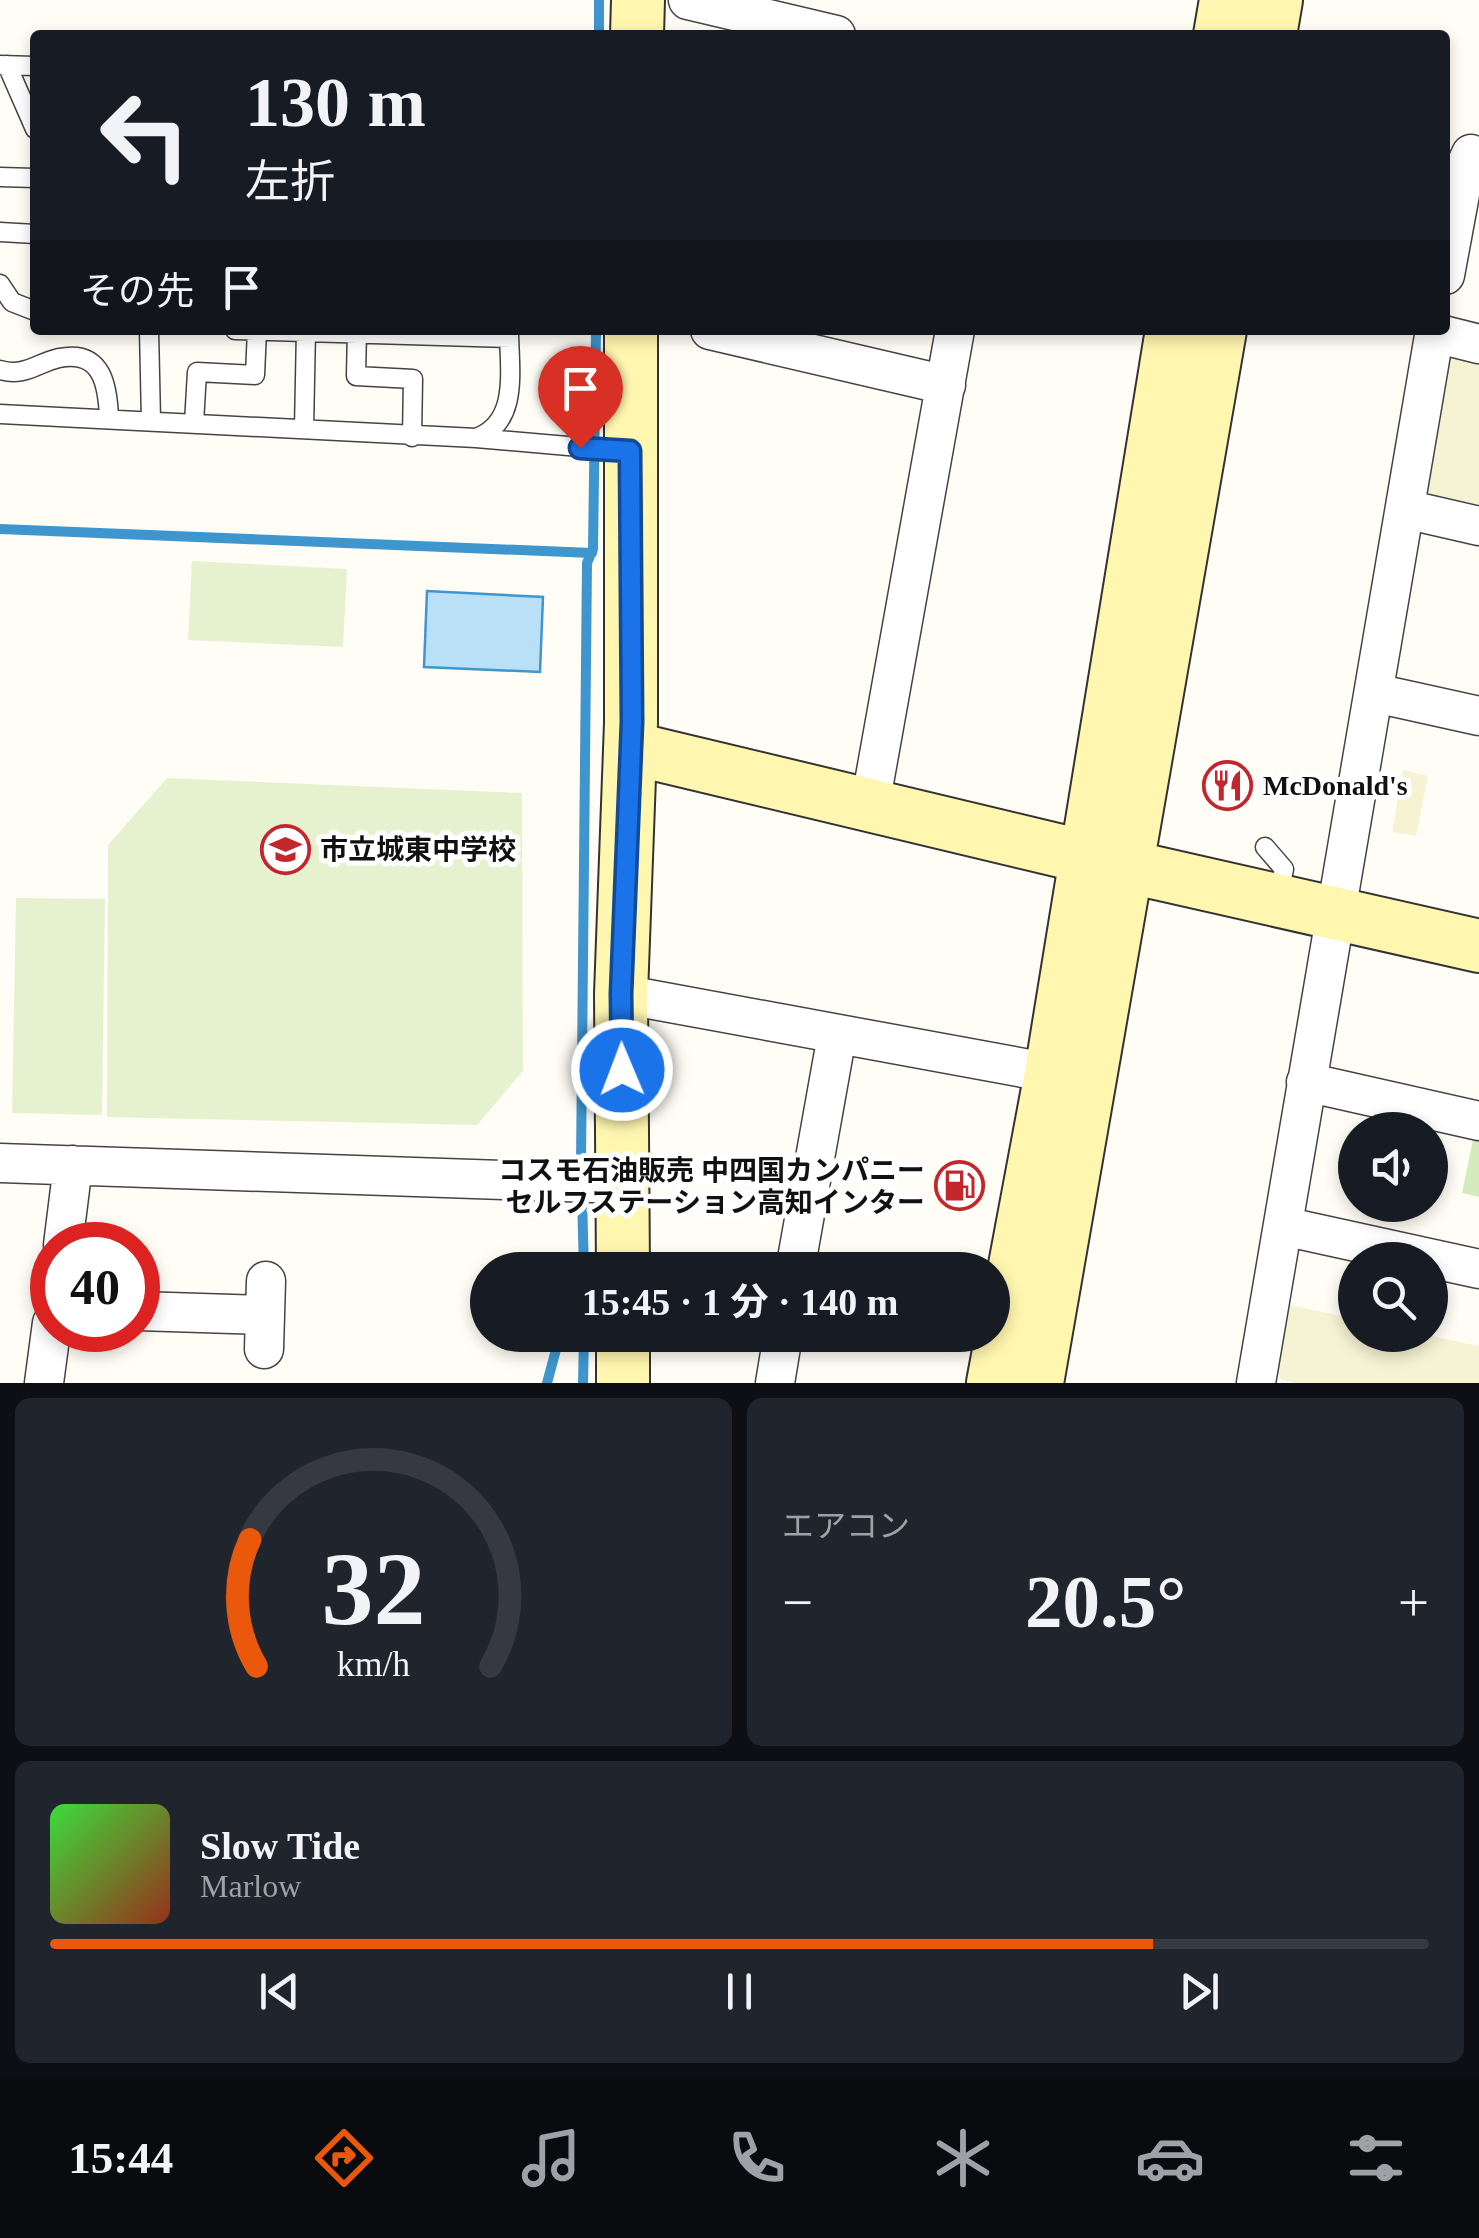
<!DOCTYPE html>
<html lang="ja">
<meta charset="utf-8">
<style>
:root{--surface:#171b24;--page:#20242c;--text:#f1f3f6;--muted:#9ea1a6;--line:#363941;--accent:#ea580c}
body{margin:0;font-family:"Times New Roman","Noto Sans JP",serif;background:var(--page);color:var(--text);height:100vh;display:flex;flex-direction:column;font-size:38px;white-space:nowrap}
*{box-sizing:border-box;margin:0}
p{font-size:32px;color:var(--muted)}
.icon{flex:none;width:55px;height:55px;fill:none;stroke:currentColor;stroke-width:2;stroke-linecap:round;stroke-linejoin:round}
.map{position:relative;height:1383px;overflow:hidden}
.side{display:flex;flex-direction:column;gap:15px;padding:15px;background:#0d0f14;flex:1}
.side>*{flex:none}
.guide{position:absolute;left:30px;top:30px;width:1420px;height:305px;border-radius:10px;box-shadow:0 5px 15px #0003;background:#171b24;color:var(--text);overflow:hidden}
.fabs{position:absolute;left:1338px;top:1112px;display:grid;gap:20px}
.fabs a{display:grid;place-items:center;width:110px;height:110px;border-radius:50%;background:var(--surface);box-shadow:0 5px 15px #0003;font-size:50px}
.speed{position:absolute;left:30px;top:1222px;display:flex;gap:20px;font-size:50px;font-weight:700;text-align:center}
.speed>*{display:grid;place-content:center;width:130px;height:130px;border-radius:50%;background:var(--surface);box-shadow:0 5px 15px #0003;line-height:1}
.speed .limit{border:15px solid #d22;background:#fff;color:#111}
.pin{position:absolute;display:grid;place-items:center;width:85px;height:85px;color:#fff;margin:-102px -42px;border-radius:50% 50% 50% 0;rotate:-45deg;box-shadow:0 0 10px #0007}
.pin .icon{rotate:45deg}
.me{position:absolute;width:110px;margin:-55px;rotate:359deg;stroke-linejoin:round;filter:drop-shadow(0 0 8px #0008)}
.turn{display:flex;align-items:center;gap:35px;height:210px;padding:0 50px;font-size:45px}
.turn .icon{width:130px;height:130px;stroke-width:2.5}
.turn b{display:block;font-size:70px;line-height:85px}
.then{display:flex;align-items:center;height:95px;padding:0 50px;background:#0003;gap:20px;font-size:38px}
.big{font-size:75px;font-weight:700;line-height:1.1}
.side .card{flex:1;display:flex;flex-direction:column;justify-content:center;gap:15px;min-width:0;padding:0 35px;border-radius:15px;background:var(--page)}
.side .dial{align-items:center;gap:0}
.dial svg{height:260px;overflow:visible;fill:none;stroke:var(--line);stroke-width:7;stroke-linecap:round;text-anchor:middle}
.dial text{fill:var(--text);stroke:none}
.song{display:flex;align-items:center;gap:30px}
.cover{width:120px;height:120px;border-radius:15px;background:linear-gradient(135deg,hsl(120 70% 55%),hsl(10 70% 35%))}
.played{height:10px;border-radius:5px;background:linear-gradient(90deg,var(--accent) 80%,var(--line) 80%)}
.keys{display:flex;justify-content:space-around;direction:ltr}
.heat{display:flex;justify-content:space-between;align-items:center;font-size:55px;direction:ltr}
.side .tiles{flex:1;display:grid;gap:15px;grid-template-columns:1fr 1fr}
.card:last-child{grid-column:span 2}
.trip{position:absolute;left:470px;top:1252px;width:540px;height:100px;border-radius:50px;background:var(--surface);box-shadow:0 5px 15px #0003;font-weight:700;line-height:100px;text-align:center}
.dock{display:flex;height:160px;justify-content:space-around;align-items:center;background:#090b0e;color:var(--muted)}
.dock .icon{width:70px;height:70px}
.dock .selected{color:var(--accent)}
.dock b{font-size:45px;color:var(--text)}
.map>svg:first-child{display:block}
.farmland{fill:#f6f3d4}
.green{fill:#d5ebbd}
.pitch{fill:#e6f2cf}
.water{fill:#b9e0f7;stroke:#3f96cf;stroke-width:2.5}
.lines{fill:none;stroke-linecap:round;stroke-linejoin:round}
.stream{stroke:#3f96cf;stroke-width:10}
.lane-casing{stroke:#444;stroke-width:21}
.street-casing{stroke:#444;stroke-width:41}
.secondary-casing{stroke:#333;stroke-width:56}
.lane{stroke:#fff;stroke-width:18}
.street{stroke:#fff;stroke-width:38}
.secondary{stroke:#fff6b0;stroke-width:52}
.route-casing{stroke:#114b97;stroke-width:25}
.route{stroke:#1a73e8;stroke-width:18}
.labels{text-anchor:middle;stroke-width:10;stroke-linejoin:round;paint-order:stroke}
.poi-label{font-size:28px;font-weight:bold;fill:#111;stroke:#fff;text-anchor:start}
</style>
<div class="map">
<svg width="1479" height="1383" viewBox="0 0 1479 1383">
<rect width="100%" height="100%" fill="#fffdf5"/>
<path class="farmland" d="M1460,352L1479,356V511L1431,499L1424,488L1450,358Z
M1403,770L1428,776L1416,836L1392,832Z
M1285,1304L1355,1319V1335H1427L1479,1346V1383H1297L1282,1380L1274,1367Z"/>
<path class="green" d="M1474,1135L1479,1136V1197L1462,1193Z"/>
<path class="pitch" d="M192,561L347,569L343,647L188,640Z
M167,778L522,793L523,1071L477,1125L107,1117L108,845Z
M16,898L105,899L102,1115L12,1113Z"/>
<path class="water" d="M427,591L543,597L540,672L424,667Z"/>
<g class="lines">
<path class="stream" d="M599,35V0
M0,529L592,553
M584,1270L581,1161L587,563L593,549L596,330
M547,1383L557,1346L584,1341
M583,1383L584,1336"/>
<defs>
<path id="lane" d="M0,65L35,66
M7,65L35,129
M0,177L35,178
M0,232L35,234
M0,284L12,302L35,311
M149,330L151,421
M235,330L509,338
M357,330L356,376L413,379L412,437
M0,370C25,377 37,363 59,358C103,349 108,387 109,419
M0,414L476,438C520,422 509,369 509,330
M194,423L197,372L255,375L257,330
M304,429L306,330
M476,438L625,451
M1265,847L1284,869L1279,895"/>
<path id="street" d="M688,0L836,35
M1445,275L1465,167L1471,154
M710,330L946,385
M1435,333L1479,344
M1405,509L1479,526
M1375,693L1479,716
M870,805L955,330
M621,994L1051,1073
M1306,1082L1479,1121
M0,1163L623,1184
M1283,1226L1479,1269
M63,1245L73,1165
M795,1270L837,1035
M138,1311L265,1315
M264,1349L266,1281
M44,1383L52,1323
M775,1383L783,1335
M1256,1383L1435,330"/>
<path id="secondary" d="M637,35L638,0
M1220,35L1226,0
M1270,35L1276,0
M630,748L1086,857L1479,946
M623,1270L621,994L631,723V330
M623,1383V1335
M993,1383L1051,1073L1172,330
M1037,1383L1220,330"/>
</defs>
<use href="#lane" class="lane-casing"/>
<use href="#street" class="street-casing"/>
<use href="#secondary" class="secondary-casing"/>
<use href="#lane" class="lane"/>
<use href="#street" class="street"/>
<use href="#secondary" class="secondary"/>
</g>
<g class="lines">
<defs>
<path id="route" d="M580,448L630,451L632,722L621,994L622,1070"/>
</defs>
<use href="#route" class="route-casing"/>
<use href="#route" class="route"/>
</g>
<defs>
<symbol id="restaurant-ring" viewBox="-11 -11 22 22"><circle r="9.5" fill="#fff" stroke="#c4262e" stroke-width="1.5"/><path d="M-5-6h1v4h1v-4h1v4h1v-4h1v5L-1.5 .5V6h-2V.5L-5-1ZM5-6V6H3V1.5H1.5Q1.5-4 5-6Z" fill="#c4262e"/></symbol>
<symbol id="school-ring" viewBox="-11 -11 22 22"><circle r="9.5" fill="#fff" stroke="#c4262e" stroke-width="1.5"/><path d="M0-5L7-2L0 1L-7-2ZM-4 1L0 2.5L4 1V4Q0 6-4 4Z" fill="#c4262e"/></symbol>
<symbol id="fuel-ring" viewBox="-11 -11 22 22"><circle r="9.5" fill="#fff" stroke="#c4262e" stroke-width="1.5"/><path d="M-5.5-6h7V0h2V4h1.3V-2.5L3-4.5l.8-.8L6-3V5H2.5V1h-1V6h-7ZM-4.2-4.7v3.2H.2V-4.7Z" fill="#c4262e"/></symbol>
</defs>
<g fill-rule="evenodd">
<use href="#restaurant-ring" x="1200" y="758" width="55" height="55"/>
<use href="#school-ring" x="258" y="822" width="55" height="55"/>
<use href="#fuel-ring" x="932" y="1158" width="55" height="55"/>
</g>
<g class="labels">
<g class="poi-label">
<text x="1263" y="795">McDonald's</text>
<text x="320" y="859">市立城東中学校</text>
<text x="925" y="1180" text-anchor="end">コスモ石油販売 中四国カンパニー<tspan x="925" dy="32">セルフステーション高知インター</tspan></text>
</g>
</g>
</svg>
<div class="fabs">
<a><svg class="icon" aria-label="sound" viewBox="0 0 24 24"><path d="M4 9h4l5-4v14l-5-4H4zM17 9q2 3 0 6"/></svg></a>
<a><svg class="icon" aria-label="search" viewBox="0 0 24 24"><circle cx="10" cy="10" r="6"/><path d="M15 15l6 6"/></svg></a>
</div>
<div class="speed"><div class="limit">40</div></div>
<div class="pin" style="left:580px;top:448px;background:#d93025"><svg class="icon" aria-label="arrive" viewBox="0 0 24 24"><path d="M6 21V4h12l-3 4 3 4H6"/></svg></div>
<svg class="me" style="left:622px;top:1070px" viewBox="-20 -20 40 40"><circle r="17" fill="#1a73e8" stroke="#fff" stroke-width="3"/><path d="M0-11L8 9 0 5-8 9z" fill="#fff"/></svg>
<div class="trip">15:45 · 1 分 · 140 m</div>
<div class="guide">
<div class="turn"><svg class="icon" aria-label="left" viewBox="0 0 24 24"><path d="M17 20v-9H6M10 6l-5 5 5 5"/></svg><div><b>130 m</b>左折</div></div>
<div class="then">その先<svg class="icon" aria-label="arrive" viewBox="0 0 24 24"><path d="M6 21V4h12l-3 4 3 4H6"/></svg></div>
</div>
</div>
<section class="side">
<div class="tiles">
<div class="card dial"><svg viewBox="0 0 100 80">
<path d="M14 69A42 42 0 1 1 86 69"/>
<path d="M14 69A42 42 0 0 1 12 30" stroke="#ea580c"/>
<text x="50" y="56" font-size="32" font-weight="700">32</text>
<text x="50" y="72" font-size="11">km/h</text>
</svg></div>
<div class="card"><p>エアコン</p>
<div class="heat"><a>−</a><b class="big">20.5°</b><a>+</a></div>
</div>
<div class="card">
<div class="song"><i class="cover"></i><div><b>Slow Tide</b><p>Marlow</p></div></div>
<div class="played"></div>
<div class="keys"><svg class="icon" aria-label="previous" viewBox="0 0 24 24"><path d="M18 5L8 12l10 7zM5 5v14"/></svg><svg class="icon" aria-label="pause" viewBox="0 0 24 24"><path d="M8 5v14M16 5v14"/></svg><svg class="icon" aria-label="next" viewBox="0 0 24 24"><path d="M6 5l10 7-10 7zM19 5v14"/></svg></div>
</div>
</div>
</section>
<nav class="dock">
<b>15:44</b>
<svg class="icon selected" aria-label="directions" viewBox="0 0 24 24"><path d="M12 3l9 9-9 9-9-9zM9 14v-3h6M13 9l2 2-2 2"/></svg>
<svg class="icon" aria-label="music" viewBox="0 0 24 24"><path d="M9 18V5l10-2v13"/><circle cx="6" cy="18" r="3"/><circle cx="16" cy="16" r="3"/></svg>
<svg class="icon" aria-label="phone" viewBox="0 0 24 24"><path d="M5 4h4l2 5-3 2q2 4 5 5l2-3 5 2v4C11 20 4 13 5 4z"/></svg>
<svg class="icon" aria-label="climate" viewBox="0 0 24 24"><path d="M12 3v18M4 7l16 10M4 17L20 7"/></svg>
<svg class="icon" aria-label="car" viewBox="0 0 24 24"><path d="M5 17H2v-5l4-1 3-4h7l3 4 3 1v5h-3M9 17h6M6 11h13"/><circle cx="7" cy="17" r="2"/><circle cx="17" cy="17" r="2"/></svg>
<svg class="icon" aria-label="filters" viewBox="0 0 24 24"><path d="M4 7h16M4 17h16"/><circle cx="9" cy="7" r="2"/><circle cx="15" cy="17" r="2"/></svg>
</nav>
